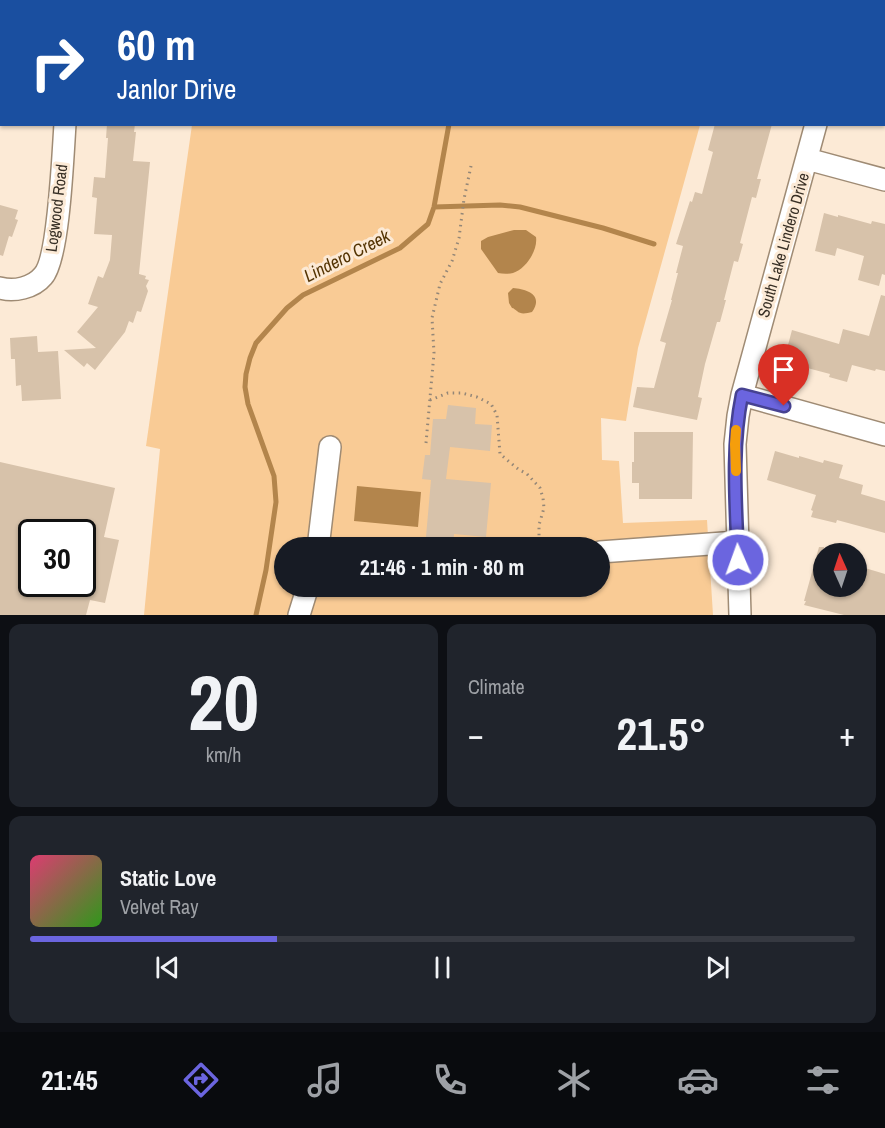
<!DOCTYPE html>
<meta charset="utf-8">
<style>
:root{--surface:#171b24;--page:#20242c;--text:#f1f3f6;--muted:#9ea1a6;--line:#363941;--accent:#6b65df}
body{margin:0;font-family:"Archivo Narrow",sans-serif;background:var(--page);color:var(--text);height:100vh;display:flex;flex-direction:column;font-size:22px;white-space:nowrap}
*{box-sizing:border-box;margin:0}
p{font-size:20px;color:var(--muted)}
.icon{flex:none;width:33px;height:33px;fill:none;stroke:currentColor;stroke-width:2;stroke-linecap:round;stroke-linejoin:round}
.map{position:relative;height:615px;overflow:hidden}
.drawer{display:flex;flex-direction:column;gap:9px;padding:9px;background:#0d0f14;flex:1}
.drawer>*{flex:none}
.hud{position:absolute;left:0px;top:0px;width:885px;height:126px;box-shadow:0 2px 4px #0004;background:#1a4fa0;color:#fff;overflow:hidden}
.needle{width:39px;rotate:357deg}
.fabs{position:absolute;left:813px;top:543px;display:grid;gap:12px}
.fabs a{display:grid;place-items:center;width:54px;height:54px;border-radius:50%;background:var(--surface);box-shadow:0 2px 4px #0004;font-size:30px}
.speed{position:absolute;left:18px;top:519px;display:flex;gap:12px;font-size:30px;font-weight:700;text-align:center}
.speed>*{display:grid;place-content:center;width:78px;height:78px;border-radius:50%;background:var(--surface);box-shadow:0 2px 4px #0004;line-height:1}
.speed .limit{border:3px solid #111;border-radius:9px;background:#fff;color:#111}
.pin{position:absolute;display:grid;place-items:center;width:51px;height:51px;color:#fff;margin:-62px -26px;border-radius:50% 50% 50% 0;rotate:-45deg;box-shadow:0 0 6px #0007}
.pin .icon{rotate:45deg}
.me{position:absolute;width:66px;margin:-33px;rotate:358deg;stroke-linejoin:round;filter:drop-shadow(0 0 4px #0008)}
.turn{display:flex;align-items:center;gap:21px;height:126px;padding:0 18px;font-size:27px}
.turn .icon{width:78px;height:78px;stroke-width:2.5}
.turn b{display:block;font-size:42px;line-height:51px}
.big{font-size:45px;font-weight:700;line-height:1.1}
.drawer .card{flex:1;display:flex;flex-direction:column;justify-content:center;gap:9px;min-width:0;padding:0 21px;border-radius:12px;background:var(--page)}
.drawer .dial{align-items:center;gap:0}
.dial b{font-size:78px;line-height:1}
.song{display:flex;align-items:center;gap:18px}
.cover{width:72px;height:72px;border-radius:9px;background:linear-gradient(135deg,hsl(340 70% 55%),hsl(110 70% 35%))}
.played{height:6px;border-radius:3px;background:linear-gradient(90deg,var(--accent) 30%,var(--line) 30%)}
.keys{display:flex;justify-content:space-around;direction:ltr}
.heat{display:flex;justify-content:space-between;align-items:center;font-size:33px;direction:ltr}
.drawer .tiles{flex:1;display:grid;gap:9px;grid-template-columns:1fr 1fr}
.card:last-child{grid-column:span 2}
.trip{position:absolute;left:274px;top:537px;width:336px;height:60px;border-radius:30px;background:var(--surface);box-shadow:0 2px 4px #0004;font-weight:700;line-height:60px;text-align:center}
.menu{display:flex;height:96px;justify-content:space-around;align-items:center;background:#090b0e;color:var(--muted)}
.menu .icon{width:42px;height:42px}
.menu .selected{color:var(--accent)}
.menu b{font-size:27px;color:var(--text)}
.map>svg:first-child{display:block}
.green{fill:#f9cb95;fill-rule:evenodd}
.water{fill:#b3854c}
.lines{fill:none;stroke-linecap:round;stroke-linejoin:round}
.stream{stroke:#b3854c;stroke-width:5}
.building{fill:#d7c2aa;fill-rule:evenodd}
.minor-casing{stroke:#9f8b74;stroke-width:24}
.path{stroke:#938677;stroke-width:3;stroke-dasharray:1.5 4.5;stroke-linecap:butt}
.minor{stroke:#fff;stroke-width:21}
.route-casing{stroke:#464291;stroke-width:15}
.route{stroke:#6b65df;stroke-width:10}
.slow{stroke:#f59e0b;stroke-width:10}
.labels{text-anchor:middle;stroke-width:6;stroke-linejoin:round;paint-order:stroke}
.street-label{font-size:16px;fill:#372f25;stroke:#fcead6}
.water-label{font-size:18px;font-style:italic;fill:#543403;stroke:#fcead6}
</style>
<div class="map">
<svg width="885" height="615" viewBox="0 0 885 615">
<rect width="100%" height="100%" fill="#fcead6"/>
<path class="green" d="M210,0H563L565,1H209Z
M192,125H700L638,348L626,421L601,418L602,460L619,461L623,523L707,520L713,615H144L160,449L146,446ZM285,548H600V586H285Z"/>
<path class="water" d="M514,230H526L536,237C538,250 526,269 513,273C508,274 503,274 498,273L481,249V241L488,237Z
M513,288C527,289 544,295 532,312C527,313 521,315 517,311C515,310 514,308 512,308L509,303L508,293Z
M357,486L421,492L418,527L354,521Z"/>
<g class="lines">
<path class="stream" d="M460,2V0
M434,207L500,205L520,207L603,228L654,244
M256,615L266,570L276,502L274,476L248,404L245,387L246,374L250,358L256,343L287,308L303,295L400,248L428,224L434,207L449,124"/>
</g>
<path class="building" d="M107,124H135L134,132H136L133,161L150,162L139,274L146,276L145,279L149,280L146,286L148,291L141,312L137,311L133,323L129,321L125,332L95,370L87,363L84,367L64,350L96,348L77,332L98,307L88,304L98,276L103,278L110,260L112,235L94,234L97,198L92,197L94,177L105,178L108,138H106Z
M715,124H772L757,179H761L756,198L752,197L740,243L743,244L738,262L734,261L724,300H726L720,322H717L705,364L698,397L702,398L697,420L633,407L637,387L654,388L666,343L660,341L672,300H671L678,273H676L683,246L676,244L690,201L692,202L695,192L702,194L713,152L708,150Z
M0,205L18,210L15,219L18,220L12,237L9,236L3,256L0,255Z
M824,213L838,217V215L871,224L872,221L885,224V275L882,274L879,286L858,280L864,256L837,248L835,256L815,251Z
M881,295L885,296V371L876,369L875,371L852,365L847,382L829,377L830,374L796,365L797,363L784,360L792,330L839,344L843,329L869,336Z
M37,336L38,352L58,351L61,399L22,401L21,385L16,386L15,359H11L10,338Z
M448,405L476,408L475,424L492,425L490,451L450,447L446,479L491,483L486,537L454,534L453,548H425L431,480L422,479L425,455H430L433,419H446Z
M634,432H693L692,499H639V483H632V462H634Z
M775,451L799,458V456L823,463L824,460L843,465L839,478L863,485L861,494L885,501V533L837,520L836,523L811,517L813,511L811,510L816,495L767,480Z
M0,462L115,488L104,537L119,540L105,603L90,600L86,615H0ZM32,532H82V584H32Z
M819,547H824V586H856V571L864,573L865,568L885,574V615H844L804,605L806,601H804Z"/>
<g class="lines">
<defs>
<path id="minor" d="M76,2V0
M850,2L851,0
M0,26H2
M807,159L885,180
M0,288C14,292 33,288 43,276C59,259 63,152 65,124
M742,395L885,435
M318,548L330,447
M600,552L737,542
M299,615L308,586
M740,615L735,444L738,416L742,395L816,124"/>
</defs>
<use href="#minor" class="minor-casing"/>
<path class="path" d="M726,2V0
M430,400L448,393H462L477,397L491,404L497,415L500,454L518,469L527,474L540,488L543,498L544,508L539,525V544
M426,443L434,353L432,318L440,284L452,261L459,238L464,199L471,166"/>
<use href="#minor" class="minor"/>
</g>
<g class="lines">
<defs>
<path id="route" d="M738,560C736,505 731,449 742,395L784,406"/>
</defs>
<use href="#route" class="route-casing"/>
<use href="#route" class="route"/>
<path class="slow" d="M736,471L735,444L736,430"/>
</g>
<g class="labels">
<g class="street-label">
<text transform="translate(56 208) rotate(-83)" y="6">Logwood Road</text>
<text transform="translate(783 245) rotate(-74)" y="6">South Lake Lindero Drive</text>
</g>
<g class="water-label">
<text transform="translate(347 256) rotate(-27)" y="6">Lindero Creek</text>
</g>
</g>
</svg>
<div class="fabs">
<a><svg class="needle" viewBox="-14 -14 28 28"><path d="M0-13l5 13h-10z" fill="#e53935"/><path d="M0 13l5-13h-10z" fill="#9ea1a6"/></svg></a>
</div>
<div class="speed"><div class="limit">30</div></div>
<div class="pin" style="left:784px;top:406px;background:#d93025"><svg class="icon" aria-label="arrive" viewBox="0 0 24 24"><path d="M6 21V4h12l-3 4 3 4H6"/></svg></div>
<svg class="me" style="left:738px;top:560px" viewBox="-20 -20 40 40"><circle r="17" fill="#6b65df" stroke="#fff" stroke-width="3"/><path d="M0-11L8 9 0 5-8 9z" fill="#fff"/></svg>
<div class="trip">21:46 · 1 min · 80 m</div>
<div class="hud">
<div class="turn"><svg class="icon" aria-label="right" viewBox="0 0 24 24"><path d="M7 20v-9h11M14 6l5 5-5 5"/></svg><div><b>60 m</b>Janlor Drive</div></div>
</div>
</div>
<section class="drawer">
<div class="tiles">
<div class="card dial"><b>20</b><p>km/h</p></div>
<div class="card"><p>Climate</p>
<div class="heat"><a>−</a><b class="big">21.5°</b><a>+</a></div>
</div>
<div class="card">
<div class="song"><i class="cover"></i><div><b>Static Love</b><p>Velvet Ray</p></div></div>
<div class="played"></div>
<div class="keys"><svg class="icon" aria-label="previous" viewBox="0 0 24 24"><path d="M18 5L8 12l10 7zM5 5v14"/></svg><svg class="icon" aria-label="pause" viewBox="0 0 24 24"><path d="M8 5v14M16 5v14"/></svg><svg class="icon" aria-label="next" viewBox="0 0 24 24"><path d="M6 5l10 7-10 7zM19 5v14"/></svg></div>
</div>
</div>
</section>
<nav class="menu">
<b>21:45</b>
<svg class="icon selected" aria-label="directions" viewBox="0 0 24 24"><path d="M12 3l9 9-9 9-9-9zM9 14v-3h6M13 9l2 2-2 2"/></svg>
<svg class="icon" aria-label="music" viewBox="0 0 24 24"><path d="M9 18V5l10-2v13"/><circle cx="6" cy="18" r="3"/><circle cx="16" cy="16" r="3"/></svg>
<svg class="icon" aria-label="phone" viewBox="0 0 24 24"><path d="M5 4h4l2 5-3 2q2 4 5 5l2-3 5 2v4C11 20 4 13 5 4z"/></svg>
<svg class="icon" aria-label="climate" viewBox="0 0 24 24"><path d="M12 3v18M4 7l16 10M4 17L20 7"/></svg>
<svg class="icon" aria-label="car" viewBox="0 0 24 24"><path d="M5 17H2v-5l4-1 3-4h7l3 4 3 1v5h-3M9 17h6M6 11h13"/><circle cx="7" cy="17" r="2"/><circle cx="17" cy="17" r="2"/></svg>
<svg class="icon" aria-label="filters" viewBox="0 0 24 24"><path d="M4 7h16M4 17h16"/><circle cx="9" cy="7" r="2"/><circle cx="15" cy="17" r="2"/></svg>
</nav>
